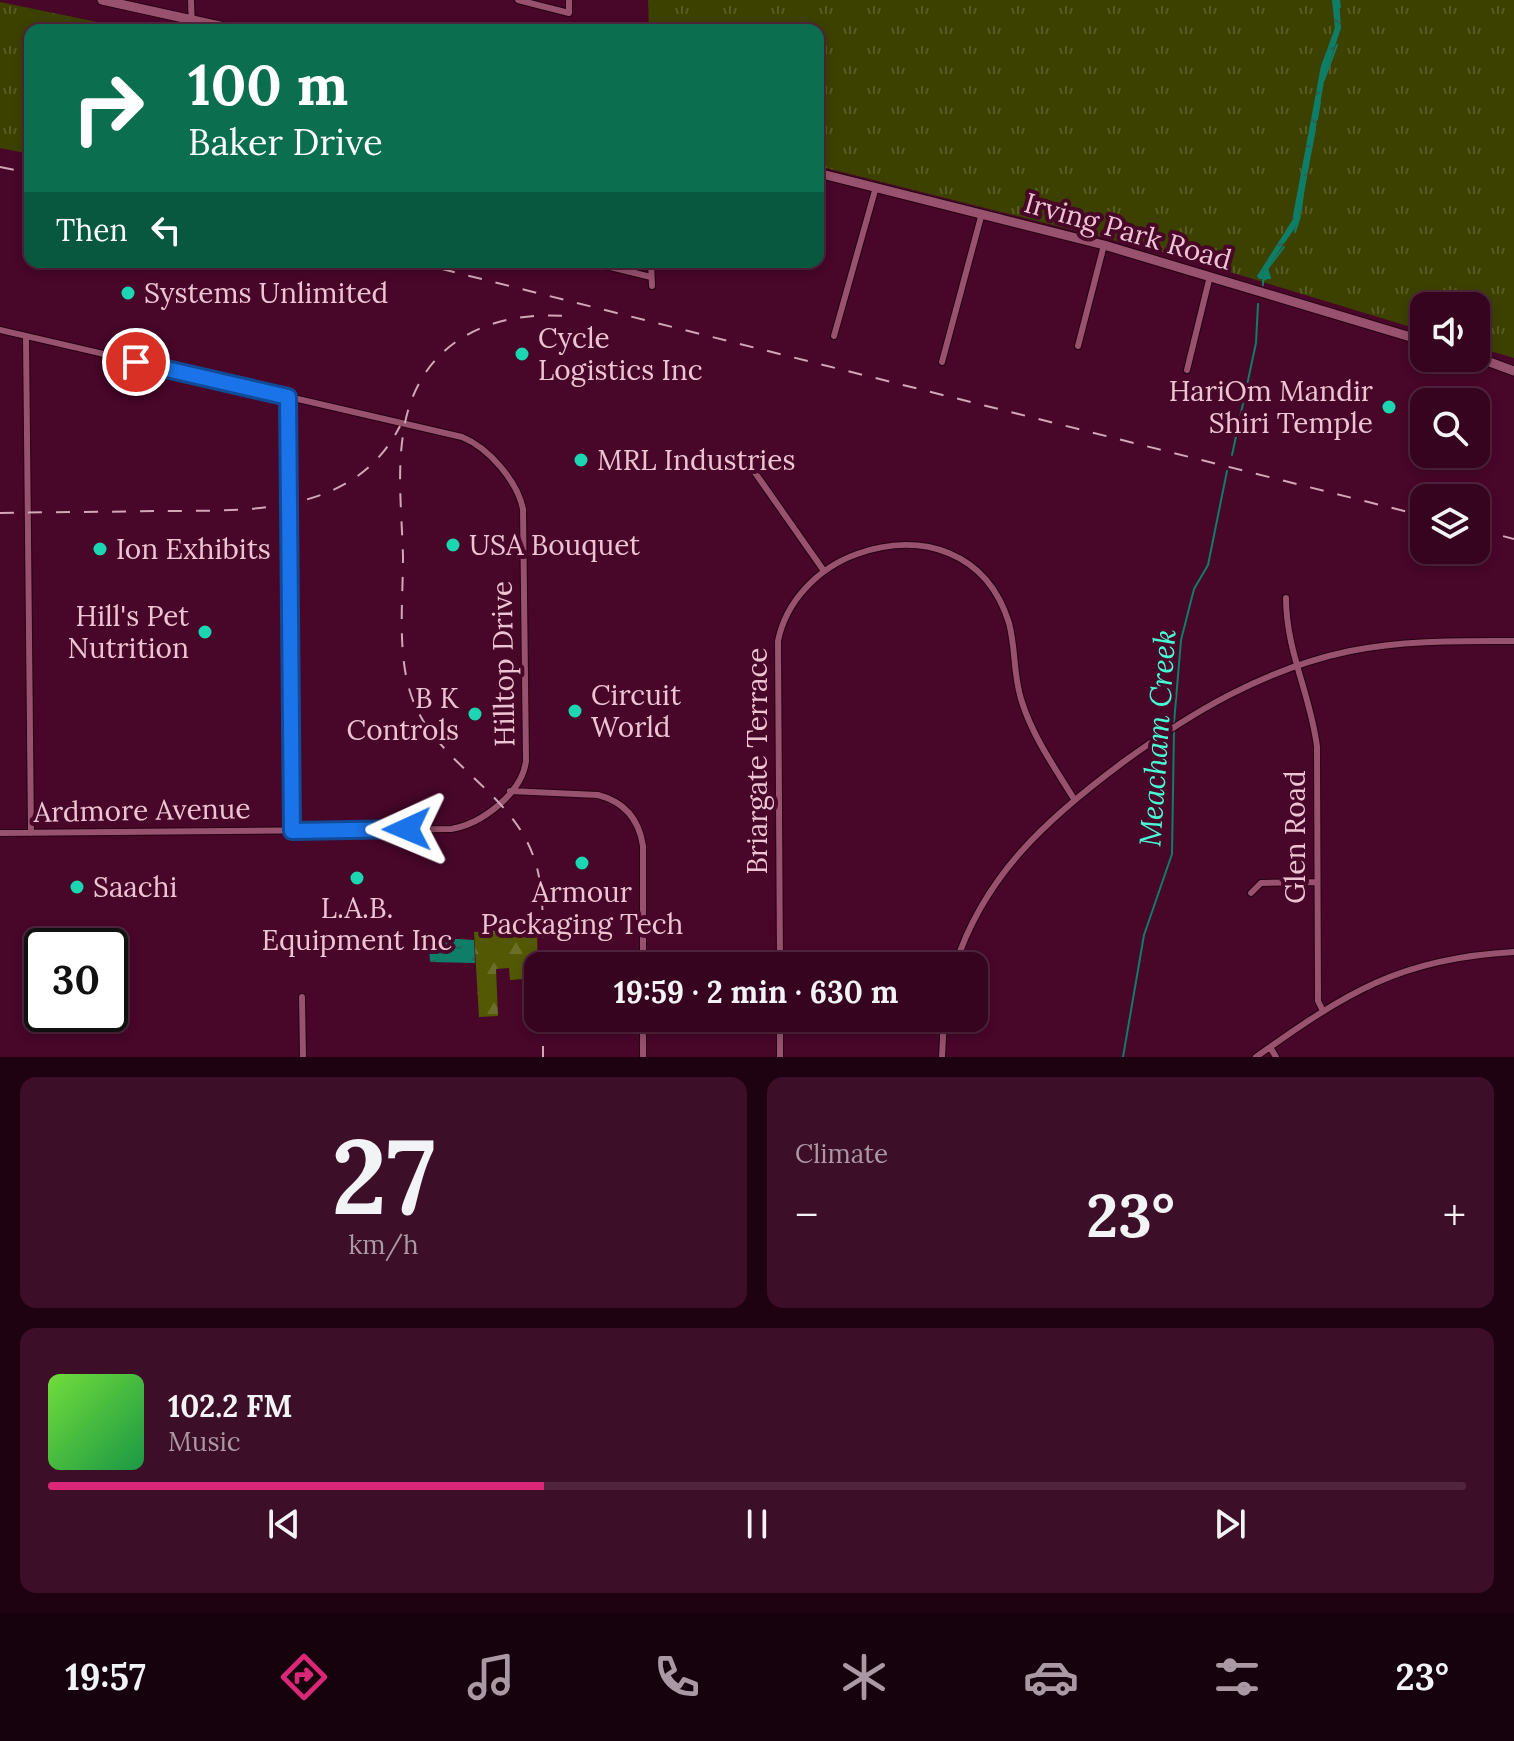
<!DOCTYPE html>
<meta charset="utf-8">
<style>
:root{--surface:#36041f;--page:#3d0e28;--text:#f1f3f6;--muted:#aa98a4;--line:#50253d;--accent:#db2777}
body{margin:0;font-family:Lora,serif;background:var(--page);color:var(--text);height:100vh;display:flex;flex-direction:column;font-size:30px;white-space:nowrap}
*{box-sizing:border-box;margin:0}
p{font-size:26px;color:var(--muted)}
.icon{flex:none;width:44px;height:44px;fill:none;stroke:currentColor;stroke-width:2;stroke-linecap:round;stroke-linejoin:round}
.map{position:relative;height:1057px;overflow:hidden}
.drawer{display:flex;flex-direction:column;gap:20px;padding:20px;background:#1e0211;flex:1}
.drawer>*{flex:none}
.hud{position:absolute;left:24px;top:24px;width:800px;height:244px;border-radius:16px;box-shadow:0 4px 12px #0003,0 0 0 2px var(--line);background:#0b6e4f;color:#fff;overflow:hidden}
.buttons{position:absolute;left:1410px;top:292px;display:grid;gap:16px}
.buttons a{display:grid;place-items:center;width:80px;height:80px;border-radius:16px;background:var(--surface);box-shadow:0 4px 12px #0003,0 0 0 2px var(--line);font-size:40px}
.speed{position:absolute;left:24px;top:928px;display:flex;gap:16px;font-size:40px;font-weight:700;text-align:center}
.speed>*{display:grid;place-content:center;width:104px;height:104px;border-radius:50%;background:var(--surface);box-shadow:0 4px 12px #0003,0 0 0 2px var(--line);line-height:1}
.speed .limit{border:4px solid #111;border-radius:12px;background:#fff;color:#111}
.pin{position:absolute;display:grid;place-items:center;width:68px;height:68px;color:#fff;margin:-34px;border:4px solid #fff;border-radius:50%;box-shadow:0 2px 8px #0007}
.me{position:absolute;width:88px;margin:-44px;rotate:269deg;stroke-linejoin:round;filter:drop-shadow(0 0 6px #0008)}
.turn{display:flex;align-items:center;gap:28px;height:168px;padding:0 32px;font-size:36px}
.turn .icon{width:104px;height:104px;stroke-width:2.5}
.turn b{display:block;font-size:56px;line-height:68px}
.then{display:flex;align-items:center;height:76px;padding:0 32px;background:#0003;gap:16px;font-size:30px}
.big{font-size:60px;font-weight:700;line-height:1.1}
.drawer .card{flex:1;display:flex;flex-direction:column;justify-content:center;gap:12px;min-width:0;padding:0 28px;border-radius:16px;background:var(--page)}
.drawer .dial{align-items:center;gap:0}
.dial b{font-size:104px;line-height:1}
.song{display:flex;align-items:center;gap:24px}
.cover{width:96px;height:96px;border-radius:12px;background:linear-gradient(135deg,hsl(100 70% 55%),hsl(140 70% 35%))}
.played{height:8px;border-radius:4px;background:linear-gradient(90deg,var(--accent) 35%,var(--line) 35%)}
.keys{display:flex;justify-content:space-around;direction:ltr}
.heat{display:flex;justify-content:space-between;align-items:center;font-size:44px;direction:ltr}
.drawer .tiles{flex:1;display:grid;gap:20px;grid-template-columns:1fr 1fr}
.card:last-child{grid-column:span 2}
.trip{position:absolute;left:524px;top:952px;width:464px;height:80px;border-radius:16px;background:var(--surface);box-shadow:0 4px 12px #0003,0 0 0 2px var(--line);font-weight:700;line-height:80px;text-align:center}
.menu{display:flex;height:128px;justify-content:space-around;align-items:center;background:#16020c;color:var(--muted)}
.menu .icon{width:56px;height:56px}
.menu .active{color:var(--accent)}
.menu b{font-size:36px;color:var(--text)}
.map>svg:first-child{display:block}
.grass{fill:url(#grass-tufts)}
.forest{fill:url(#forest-firs)}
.water{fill:url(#water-ripples)}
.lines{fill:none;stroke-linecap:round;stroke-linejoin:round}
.stream{stroke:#0e7e68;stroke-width:2}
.minor-casing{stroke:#260011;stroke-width:8}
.secondary-casing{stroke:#260011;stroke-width:11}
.minor{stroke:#98516e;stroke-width:6}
.secondary{stroke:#98516e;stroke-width:9}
.rail{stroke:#d3a6b8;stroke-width:2;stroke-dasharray:14 14;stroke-linecap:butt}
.route-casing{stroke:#114b97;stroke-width:20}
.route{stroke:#1a73e8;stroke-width:14}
.poi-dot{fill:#1cd5b1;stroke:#480629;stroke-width:3}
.labels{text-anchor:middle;stroke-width:8;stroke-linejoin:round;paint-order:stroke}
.street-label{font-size:28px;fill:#edc4d3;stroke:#480629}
.poi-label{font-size:28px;fill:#edc4d3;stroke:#480629;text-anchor:start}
.water-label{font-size:30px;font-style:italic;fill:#47fdd5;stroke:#480629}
</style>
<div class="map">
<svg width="1514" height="1057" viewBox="0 0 1514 1057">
<defs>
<pattern id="grass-tufts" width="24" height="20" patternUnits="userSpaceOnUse" patternTransform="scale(2)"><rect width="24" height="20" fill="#3c4100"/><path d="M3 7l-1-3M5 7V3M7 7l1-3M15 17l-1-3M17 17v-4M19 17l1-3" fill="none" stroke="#585b24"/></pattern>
<pattern id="forest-firs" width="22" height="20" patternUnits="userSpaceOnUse" patternTransform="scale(2)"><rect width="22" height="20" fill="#525804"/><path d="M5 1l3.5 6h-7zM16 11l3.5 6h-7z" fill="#6b6e28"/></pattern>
<pattern id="water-ripples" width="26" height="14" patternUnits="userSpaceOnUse" patternTransform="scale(2)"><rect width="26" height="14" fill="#0e7e68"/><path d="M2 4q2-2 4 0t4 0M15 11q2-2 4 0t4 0" fill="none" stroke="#256358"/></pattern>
</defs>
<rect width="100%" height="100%" fill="#480629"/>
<path class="grass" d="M648,0H1514V358L1476,347V306H1424V331L1177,256L818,166V30H649Z
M0,2L112,25L111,30H30V154L0,148Z"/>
<path class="forest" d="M537,928L538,978L510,980L509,968L496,969L498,1016L479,1017L474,932Z"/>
<path class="water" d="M1332,0H1339L1341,28L1325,76L1299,222L1268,267L1271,279H1259L1257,276L1292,221L1321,66L1335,28Z
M442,938L474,940L475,963L430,962L429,945Z"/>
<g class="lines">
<path class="stream" d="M1339,0L1340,7
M1324,80L1337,45
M1317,119L1320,102
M1310,154L1315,129
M1301,210L1303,192
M1295,232L1300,216
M1268,268L1284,247
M1263,285V280L1270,277
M1232,455L1256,343L1258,304
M1174,723L1181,640L1194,589L1208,565L1227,471
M1123,1057L1144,935L1172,854L1174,729"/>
<defs>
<path id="minor" d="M191,0L192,30
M518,0L569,13V0
M590,262L651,277
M651,262L652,286
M0,330L462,437C489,448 517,481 523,509L526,761C522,793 482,824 451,829L0,833
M26,336L31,833
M834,336L876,187
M1078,346L1104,245
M942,362L982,213
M1187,370L1210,276
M288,397L292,831
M749,464L824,571
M1286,598C1286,651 1311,696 1317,747L1318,1001L1322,1009
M510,791L598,795C625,802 639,819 643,846V966
M1251,893L1261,883L1317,882
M780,966L778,641C786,601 818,568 857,554C922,531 987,552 1009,623C1016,649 1013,676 1022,702C1033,737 1055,768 1074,799
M955,966C984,875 1048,818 1122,763C1192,712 1264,669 1350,651C1404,640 1459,641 1514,641
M302,997L303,1057
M643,1018V1057
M780,1018V1057
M1270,1047L1276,1057
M942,1057L944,1018
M1256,1057C1346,993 1400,958 1514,952"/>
<path id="secondary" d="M102,0L238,30
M818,173L1104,245L1424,341
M1476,357L1514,371"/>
</defs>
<use href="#minor" class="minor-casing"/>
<use href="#secondary" class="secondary-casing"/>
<use href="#minor" class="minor"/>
<use href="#secondary" class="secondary"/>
<path class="rail" d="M0,167L30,173
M414,262L1424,516
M0,513C51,512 103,512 154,511C242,510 353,519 400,426
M1476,529L1514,539
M542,966C542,931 546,892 534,858C511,790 434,763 411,695C397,653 403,601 403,557C402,517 397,474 403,435C415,343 491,307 576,317
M543,1018V1057"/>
</g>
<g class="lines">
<defs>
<path id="route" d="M136,362L288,397L292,831L407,829"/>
</defs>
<use href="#route" class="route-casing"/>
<use href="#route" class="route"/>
</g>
<g class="poi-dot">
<circle cx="128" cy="293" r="8"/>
<circle cx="522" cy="354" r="8"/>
<circle cx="1389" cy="407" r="8"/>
<circle cx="581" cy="460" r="8"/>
<circle cx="453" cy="545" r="8"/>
<circle cx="100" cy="549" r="8"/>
<circle cx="205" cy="632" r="8"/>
<circle cx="575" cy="711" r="8"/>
<circle cx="475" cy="714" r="8"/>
<circle cx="582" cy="863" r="8"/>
<circle cx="357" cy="878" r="8"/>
<circle cx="77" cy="887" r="8"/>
</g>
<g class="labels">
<g class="street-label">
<text transform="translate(1128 231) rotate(16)" y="10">Irving Park Road</text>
<text transform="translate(503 664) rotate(-91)" y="10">Hilltop Drive</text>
<text transform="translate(757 761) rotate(-90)" y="10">Briargate Terrace</text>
<text transform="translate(142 810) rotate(-1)" y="10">Ardmore Avenue</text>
<text transform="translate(1295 837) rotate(-90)" y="10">Glen Road</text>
</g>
<g class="poi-label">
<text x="144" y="303">Systems Unlimited</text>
<text x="538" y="348">Cycle<tspan x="538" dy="32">Logistics Inc</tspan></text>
<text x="1373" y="401" text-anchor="end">HariOm Mandir<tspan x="1373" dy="32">Shiri Temple</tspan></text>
<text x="597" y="470">MRL Industries</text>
<text x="469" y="555">USA Bouquet</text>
<text x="116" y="559">Ion Exhibits</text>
<text x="189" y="626" text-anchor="end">Hill's Pet<tspan x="189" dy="32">Nutrition</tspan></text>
<text x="591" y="705">Circuit<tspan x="591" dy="32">World</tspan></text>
<text x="459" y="708" text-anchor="end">B K<tspan x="459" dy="32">Controls</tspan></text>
<text x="93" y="897">Saachi</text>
<text x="582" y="902" text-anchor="middle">Armour<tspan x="582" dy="32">Packaging Tech</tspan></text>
<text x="357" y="918" text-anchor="middle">L.A.B.<tspan x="357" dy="32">Equipment Inc</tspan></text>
</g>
<g class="water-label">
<text transform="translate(1158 738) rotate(-86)" y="10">Meacham Creek</text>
</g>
</g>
</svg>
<div class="buttons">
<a><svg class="icon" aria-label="sound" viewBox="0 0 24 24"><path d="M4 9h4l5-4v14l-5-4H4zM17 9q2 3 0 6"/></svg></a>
<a><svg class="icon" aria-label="search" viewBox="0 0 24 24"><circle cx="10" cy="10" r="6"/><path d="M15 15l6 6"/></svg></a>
<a><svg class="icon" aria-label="layers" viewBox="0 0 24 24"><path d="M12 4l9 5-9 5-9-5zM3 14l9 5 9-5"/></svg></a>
</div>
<div class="speed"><div class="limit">30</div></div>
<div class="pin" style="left:136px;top:362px;background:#d93025"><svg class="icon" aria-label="arrive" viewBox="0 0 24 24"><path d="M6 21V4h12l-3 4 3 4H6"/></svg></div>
<svg class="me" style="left:407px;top:829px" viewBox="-20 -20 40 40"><path d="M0-17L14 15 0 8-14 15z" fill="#1a73e8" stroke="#fff" stroke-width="4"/></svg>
<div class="trip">19:59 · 2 min · 630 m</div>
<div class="hud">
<div class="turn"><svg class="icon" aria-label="right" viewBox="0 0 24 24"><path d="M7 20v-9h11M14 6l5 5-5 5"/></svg><div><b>100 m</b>Baker Drive</div></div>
<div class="then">Then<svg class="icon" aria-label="left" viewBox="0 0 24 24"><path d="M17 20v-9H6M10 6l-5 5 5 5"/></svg></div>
</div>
</div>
<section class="drawer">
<div class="tiles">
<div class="card dial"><b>27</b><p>km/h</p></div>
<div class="card"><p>Climate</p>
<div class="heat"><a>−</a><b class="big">23°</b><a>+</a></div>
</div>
<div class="card">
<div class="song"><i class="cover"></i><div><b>102.2 FM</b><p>Music</p></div></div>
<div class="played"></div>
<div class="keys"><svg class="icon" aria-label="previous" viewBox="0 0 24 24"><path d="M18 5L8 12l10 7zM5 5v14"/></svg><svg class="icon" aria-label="pause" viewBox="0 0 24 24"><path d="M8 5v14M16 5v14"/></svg><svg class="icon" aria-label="next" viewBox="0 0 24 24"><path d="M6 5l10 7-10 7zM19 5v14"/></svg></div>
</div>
</div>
</section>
<nav class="menu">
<b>19:57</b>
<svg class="icon active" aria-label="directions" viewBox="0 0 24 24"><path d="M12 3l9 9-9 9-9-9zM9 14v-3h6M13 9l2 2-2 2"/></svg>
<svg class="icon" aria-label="music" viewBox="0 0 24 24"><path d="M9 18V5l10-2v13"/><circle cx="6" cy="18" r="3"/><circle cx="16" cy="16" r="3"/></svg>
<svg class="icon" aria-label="phone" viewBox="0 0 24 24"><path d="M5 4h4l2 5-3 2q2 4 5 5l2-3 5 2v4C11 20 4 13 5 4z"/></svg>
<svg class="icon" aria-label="climate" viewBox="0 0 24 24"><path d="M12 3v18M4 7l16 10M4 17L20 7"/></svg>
<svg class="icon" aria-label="car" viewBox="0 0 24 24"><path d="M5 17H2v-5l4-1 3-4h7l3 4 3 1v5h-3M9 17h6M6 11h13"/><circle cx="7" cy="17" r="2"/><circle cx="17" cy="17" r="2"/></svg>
<svg class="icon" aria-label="filters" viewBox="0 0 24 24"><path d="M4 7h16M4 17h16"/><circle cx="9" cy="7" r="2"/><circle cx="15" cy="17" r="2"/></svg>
<b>23°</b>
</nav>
